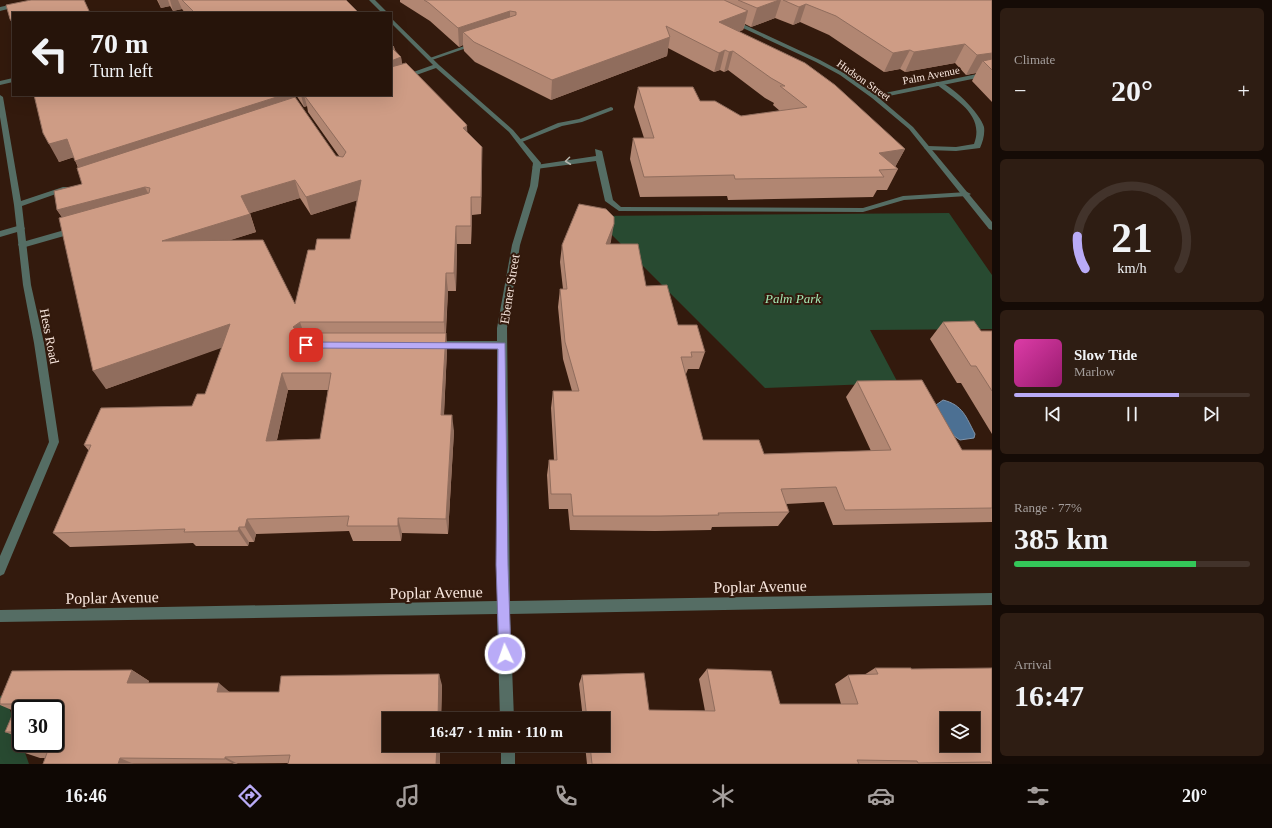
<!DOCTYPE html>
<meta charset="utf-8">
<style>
:root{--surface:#26140a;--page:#2e1d13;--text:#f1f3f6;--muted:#a49e9c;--line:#42332b;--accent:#b9abf7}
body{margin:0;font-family:Georgia,serif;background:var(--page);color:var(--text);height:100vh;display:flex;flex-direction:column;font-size:15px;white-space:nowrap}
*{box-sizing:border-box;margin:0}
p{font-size:13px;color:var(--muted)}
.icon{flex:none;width:22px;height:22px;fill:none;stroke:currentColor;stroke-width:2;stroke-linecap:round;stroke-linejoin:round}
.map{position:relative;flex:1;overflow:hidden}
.drawer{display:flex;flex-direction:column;gap:8px;padding:8px;background:#150b06;width:280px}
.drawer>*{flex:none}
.top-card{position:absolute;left:12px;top:12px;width:380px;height:84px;border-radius:0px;box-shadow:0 4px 16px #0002,0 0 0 1px var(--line);background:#26140a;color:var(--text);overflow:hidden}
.controls{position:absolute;left:940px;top:712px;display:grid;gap:8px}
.controls a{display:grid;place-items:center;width:40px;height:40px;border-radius:0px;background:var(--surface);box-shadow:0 4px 16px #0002,0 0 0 1px var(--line);font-size:20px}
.speed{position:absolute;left:12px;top:700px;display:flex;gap:8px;font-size:20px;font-weight:700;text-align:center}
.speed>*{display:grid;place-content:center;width:52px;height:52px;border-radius:50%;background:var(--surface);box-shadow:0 4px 16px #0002,0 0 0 1px var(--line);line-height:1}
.speed .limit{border:2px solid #111;border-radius:6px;background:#fff;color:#111}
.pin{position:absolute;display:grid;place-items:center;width:34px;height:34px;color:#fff;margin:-17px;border-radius:8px;box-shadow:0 2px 6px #0006}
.me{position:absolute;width:44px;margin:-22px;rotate:357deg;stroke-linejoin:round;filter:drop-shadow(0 0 3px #0008)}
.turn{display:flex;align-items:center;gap:14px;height:84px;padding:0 12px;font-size:18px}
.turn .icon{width:52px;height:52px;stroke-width:2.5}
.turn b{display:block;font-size:28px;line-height:34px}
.big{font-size:30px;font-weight:700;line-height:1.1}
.drawer .tile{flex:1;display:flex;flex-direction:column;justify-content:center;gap:6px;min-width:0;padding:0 14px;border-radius:6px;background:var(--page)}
.drawer .dial{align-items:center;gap:0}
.dial svg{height:104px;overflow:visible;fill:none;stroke:var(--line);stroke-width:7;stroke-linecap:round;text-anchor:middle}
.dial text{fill:var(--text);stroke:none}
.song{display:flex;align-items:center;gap:12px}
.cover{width:48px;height:48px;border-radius:6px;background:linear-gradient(135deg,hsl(320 70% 55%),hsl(320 70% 35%))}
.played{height:4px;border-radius:2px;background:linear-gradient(90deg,var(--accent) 70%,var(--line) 70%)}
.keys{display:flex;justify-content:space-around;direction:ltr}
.heat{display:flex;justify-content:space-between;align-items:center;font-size:22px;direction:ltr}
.charge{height:6px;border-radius:3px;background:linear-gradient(90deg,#34c759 77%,var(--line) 0)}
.trip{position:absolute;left:382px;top:712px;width:228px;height:40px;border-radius:0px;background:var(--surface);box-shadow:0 4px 16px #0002,0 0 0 1px var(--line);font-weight:700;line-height:40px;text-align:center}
.dock{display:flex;height:64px;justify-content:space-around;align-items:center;background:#0f0804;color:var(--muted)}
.dock .icon{width:28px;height:28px}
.dock .on{color:var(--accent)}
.dock b{font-size:18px;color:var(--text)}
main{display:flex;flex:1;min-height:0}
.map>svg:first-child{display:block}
.green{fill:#284a31}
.water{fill:#4c7093;stroke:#8094aa}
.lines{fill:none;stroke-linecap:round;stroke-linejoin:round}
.lane{fill:#556d64;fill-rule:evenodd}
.street{fill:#556d64;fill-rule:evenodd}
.wall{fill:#b18672;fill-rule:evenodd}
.shaded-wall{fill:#906d5d}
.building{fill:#ce9c85;stroke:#906d5d;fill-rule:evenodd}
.oneway{stroke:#b7b6ad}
.route{fill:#b9abf7;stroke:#786fa1}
.labels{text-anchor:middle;stroke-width:4;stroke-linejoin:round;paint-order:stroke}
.far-street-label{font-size:11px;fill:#f9e7de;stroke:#331a0d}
.street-label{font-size:13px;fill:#f9e7de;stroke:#331a0d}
.park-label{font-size:13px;font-style:italic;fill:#a5e8b4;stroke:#331a0d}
.near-street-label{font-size:16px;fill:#f9e7de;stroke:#331a0d}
</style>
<main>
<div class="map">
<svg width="992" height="764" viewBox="0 0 992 764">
<rect width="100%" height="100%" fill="#331a0d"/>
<path class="green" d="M949,213L992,275V329L870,330L898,383L765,388L593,216Z
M0,696H5L29,764H0Z"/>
<path class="water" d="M943,400C963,405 966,417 975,434L974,438L960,440L948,432L936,405Z"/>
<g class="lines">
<path class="lane" d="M33,0H43L0,11V7Z
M473,43L478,44L432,60L427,59Z
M936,82C948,80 981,114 984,127C985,134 983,141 980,148L956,151L928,150L924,148L928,146L956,147L974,144C985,115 956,100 936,84Z
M611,107L613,108V110L582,122L562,126L522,142L516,141L558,123L579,119Z
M595,149L602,151L613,200L621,207L863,208L903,196L967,192L971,194L967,196L904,200L863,212L619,211L605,201L596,161L536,169L532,167L536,165L596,156Z
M21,225L25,228L24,230L0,237V231Z
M75,227L78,228V232L22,248L18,245L19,243Z
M434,341H502L507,345L502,349H434L429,345Z"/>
<path class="street" d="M369,0H375L388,13H382Z
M391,18L439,65L513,130L541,163L538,186L520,245L507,328L510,601L992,593V605L510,614L514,719H500L497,614L0,622V610L497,601V328L512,245L530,186L533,163L509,132L436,68L391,84V80L433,65L391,23Z
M732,19L820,60L844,73L875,95L992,71V75L879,98L913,127L992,222V230L989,229L909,129L872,98L840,75L816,62L730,22V20Z
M13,78V82L0,85V81Z
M0,95L3,97L21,201L63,187H66L70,189L22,206L31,285L44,343L59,442L4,574L0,576V556L49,442L34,343L23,285L14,205L0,117Z
M501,745H515V764H501Z"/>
</g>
<path class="wall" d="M157,0H346L359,13H185L182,9L173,11L170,6L161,8Z
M400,0H992V102L972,81L976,73L966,75L955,63L905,72L900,69L884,72L829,35L800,22L793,25L775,18L751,27L745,24L743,30L739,31L905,149L895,167L898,169L887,190H877L873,197L728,200L727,196L640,197L630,159L633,138H644L634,107L638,87L700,101L741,116L780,111L773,105L774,103L765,98L728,70L724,72L720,70L714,72L668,48L667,56L551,100L475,62L464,51L463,45L459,47L430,21L400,2Z
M394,47L395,50L401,57L402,64L467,126V132L482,165L481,214L472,215L471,244H457L456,291H448L446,333L447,350L444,415L454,431L448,534L402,533L401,541H353L349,531L256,534L254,542H249L248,546H196L193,543L70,547L53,533L89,451L84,445L192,406L205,394L222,347L106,389L62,217L57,210L82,184L78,168L74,157L59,162L34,95H292L293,98L336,156H339L308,112L307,106L304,107L296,95H391ZM300,198L311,215L357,200L350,239L295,304L230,240L256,232L250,213ZM288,390H328L320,439L277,440Z
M611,241L610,244L646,286L678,325L705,352L699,369H688L686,374H685L703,440L764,454L871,451L846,397L857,381L962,450H992V522L833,525L824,502L786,504L789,512L778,526L712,527L711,530L655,531L570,530L568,509H549L547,475L549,460H554L551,408L553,391H572L563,359L558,307L560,289H563L560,262L562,245Z
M943,322L981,331H992V434L961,383H957L930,339Z
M875,668L911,669L992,764H587L585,745H603V719H583L579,684L582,675L649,710L705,711L699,679L707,669L780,704H841L835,684L848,675H864Z
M132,670L149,681L148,683L230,692H279L442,685L441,719H389L288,763L43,764L45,758H40L16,750L21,738L5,732L14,711L0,705V700ZM21,709L55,743H21Z"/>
<path class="shaded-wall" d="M158,0H168L170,6L161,8Z
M170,0H178L182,9L173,11Z
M779,0H781L775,18L751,27L757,8Z
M806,4L800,22L793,25L799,7Z
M510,11V30L463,32V45L459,47L458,28Z
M748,11L743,30L715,41L719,22Z
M670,37L667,56L551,100L552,80Z
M965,44L955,63L905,72L914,52Z
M394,47L396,59L401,57L403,74L391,79L392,48Z
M725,50L720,70L714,72L719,53Z
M910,50L900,69L884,72L893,53Z
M733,51L728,70L724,72L729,52Z
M992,53V70L983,61L976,73L966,75L977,55Z
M283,95H292L296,109L85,179L75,161Z
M301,95H304L307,106L304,107Z
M467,126L468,144L463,128Z
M67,139L77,156L59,162L49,144Z
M482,147V165L481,214V197Z
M905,149L894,169L879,170V153Z
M295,180L300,198L247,214L241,196Z
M361,180L365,198L311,215L306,197Z
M145,187L154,205L69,228L57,210Z
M471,197L472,215L471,244Z
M250,214L256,232L171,259L162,241Z
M614,224L611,241L604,262L606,244Z
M456,226L457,244L456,291L454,273Z
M446,273L448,291L445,340L444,322Z
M300,322L306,340L293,327Z
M230,324L238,342L106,389L93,371Z
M446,333L447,350L443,431L441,415Z
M282,373L288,390L273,457L266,441Z
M452,415L454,431L448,534L446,519Z
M398,518L402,533L401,541L398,526Z
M247,519L256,534L254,542L245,527Z
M239,527L249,542L248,546L238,531Z
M132,670L149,681L145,694L127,683Z
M439,674L442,685L441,719H438Z
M219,683L232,694L217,692Z
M437,745H440V764H436Z
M225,757L238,764H234L225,759Z
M120,758L134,764H118Z"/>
<path class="building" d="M31,0H84L90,13H13V24L10,19L6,5Z
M182,0H346L359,13H195Z
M424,0H724L748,11L719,22L805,63L835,85L905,149L879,153L898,169L879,170L884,177L735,179L734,175L644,177L633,138H654L638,87H693L700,101H715L741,116L807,107L780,86H785L771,78L733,51L729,52L725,50L719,53L666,26L670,37L552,80L474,42L463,32L516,15V12L510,11L458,28L429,3Z
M738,0H779L757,8Z
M783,0H992V53L977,55L965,44L914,52L910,50L893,53L836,16L806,4L799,7Z
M391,44L394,47L392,48L401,57L391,61Z
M992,59V70L983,61Z
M406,63L466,124L467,126L463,128L482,147L481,197H471V226H456L454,273H446L444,322H300L293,327L300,333H446L441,415H452L446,519L398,518V526H347L349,516L247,519L245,527H239L238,531L184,532L185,529L53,533L91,445H84L101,408L192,406L197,394H205L230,324L93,371L59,218L149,193L150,188L145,187L57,210L54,191L82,184L77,168L295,97L336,156L343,157L346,152L304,95H391V67ZM295,180L306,197L361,180L350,239H317L315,250H308L295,304L263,240L162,241L250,214L241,196ZM282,373H331L320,439L266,441Z
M34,95H283L75,161L67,139L49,144L43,133Z
M579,204L606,209L614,217V224L606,244H638L646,286L667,285L678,325H697L705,352H691L692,357H681L703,440H759L764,454L891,450L857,381L922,380L962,450H992V508L845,510L836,487L781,489L789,512L718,513L719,515L661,516H573L571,494H551L549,460H557L553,391H579L565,342L560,289H567L562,245Z
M974,321L981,331H992V391L976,366H971L943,322Z
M875,668H911V669L992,668V764H991L990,762L918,763L917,761L857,760L859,764H592L590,745H603V719H587L582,675L644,673L649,710L715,711L707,669L771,671L780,704H858L848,675L878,674ZM947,719H973V745H947Z
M132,670L127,683H219L217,692H279L281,676L439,674L438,719H389V745H437L436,764H288L290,755L225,757V759L120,758L118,764H43L48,750H16L21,738V743H55V709H21V732H5L17,704H0V700L12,671Z"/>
<defs><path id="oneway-chevron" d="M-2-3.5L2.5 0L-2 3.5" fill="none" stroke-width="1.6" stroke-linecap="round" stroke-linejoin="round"/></defs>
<use class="oneway" href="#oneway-chevron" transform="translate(568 161) rotate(173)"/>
<path class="route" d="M306,342L505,343L508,565L511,654L509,658L505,660L501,658L499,654L496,565L498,349L306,348L302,345Z"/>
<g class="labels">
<g class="far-street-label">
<text transform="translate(931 75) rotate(-11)" y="4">Palm Avenue</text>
<text transform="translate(864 80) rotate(35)" y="4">Hudson Street</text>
</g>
<g class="street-label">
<text transform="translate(509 289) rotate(-81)" y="5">Ebener Street</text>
<text transform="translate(50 336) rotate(79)" y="5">Hess Road</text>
</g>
<g class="park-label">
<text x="793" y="303">Palm Park</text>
</g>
<g class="near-street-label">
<text transform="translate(760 586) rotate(-1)" y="6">Poplar Avenue</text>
<text transform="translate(436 592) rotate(-1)" y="6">Poplar Avenue</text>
<text transform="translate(112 597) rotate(-1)" y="6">Poplar Avenue</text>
</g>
</g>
</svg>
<div class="controls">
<a><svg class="icon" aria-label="layers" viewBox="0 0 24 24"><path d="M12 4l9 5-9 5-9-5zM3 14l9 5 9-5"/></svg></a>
</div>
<div class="speed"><div class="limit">30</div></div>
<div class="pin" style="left:306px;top:345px;background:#d93025"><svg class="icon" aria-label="arrive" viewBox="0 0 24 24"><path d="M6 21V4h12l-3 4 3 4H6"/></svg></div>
<svg class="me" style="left:505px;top:654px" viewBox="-20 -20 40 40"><circle r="17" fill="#b9abf7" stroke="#fff" stroke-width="3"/><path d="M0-11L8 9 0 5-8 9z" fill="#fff"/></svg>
<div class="trip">16:47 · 1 min · 110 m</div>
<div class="top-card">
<div class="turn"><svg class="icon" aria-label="left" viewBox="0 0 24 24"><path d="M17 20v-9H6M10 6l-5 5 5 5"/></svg><div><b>70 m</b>Turn left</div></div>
</div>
</div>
<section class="drawer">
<div class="tile"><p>Climate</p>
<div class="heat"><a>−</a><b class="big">20°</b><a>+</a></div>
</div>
<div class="tile dial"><svg viewBox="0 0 100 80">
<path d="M14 69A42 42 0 1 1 86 69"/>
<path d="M14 69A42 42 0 0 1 8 44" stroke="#b9abf7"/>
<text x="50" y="56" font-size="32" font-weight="700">21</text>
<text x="50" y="72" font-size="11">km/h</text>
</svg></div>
<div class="tile">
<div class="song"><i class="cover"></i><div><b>Slow Tide</b><p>Marlow</p></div></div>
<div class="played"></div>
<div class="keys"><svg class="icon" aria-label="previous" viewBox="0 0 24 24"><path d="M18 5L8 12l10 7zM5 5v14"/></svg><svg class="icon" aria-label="pause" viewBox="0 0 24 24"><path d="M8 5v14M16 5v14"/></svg><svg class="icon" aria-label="next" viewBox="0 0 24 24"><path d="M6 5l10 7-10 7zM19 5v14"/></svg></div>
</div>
<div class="tile"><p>Range · 77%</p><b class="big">385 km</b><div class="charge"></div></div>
<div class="tile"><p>Arrival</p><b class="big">16:47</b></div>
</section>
</main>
<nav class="dock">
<b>16:46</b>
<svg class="icon on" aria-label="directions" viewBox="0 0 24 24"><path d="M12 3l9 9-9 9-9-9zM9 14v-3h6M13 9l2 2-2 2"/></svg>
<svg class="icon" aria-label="music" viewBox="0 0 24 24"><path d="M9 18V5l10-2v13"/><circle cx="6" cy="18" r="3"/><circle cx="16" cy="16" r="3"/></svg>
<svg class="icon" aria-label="phone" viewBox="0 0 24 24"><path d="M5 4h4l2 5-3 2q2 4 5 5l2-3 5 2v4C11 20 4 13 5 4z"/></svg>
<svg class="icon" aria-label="climate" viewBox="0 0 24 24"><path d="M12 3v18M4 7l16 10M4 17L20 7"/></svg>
<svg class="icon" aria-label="car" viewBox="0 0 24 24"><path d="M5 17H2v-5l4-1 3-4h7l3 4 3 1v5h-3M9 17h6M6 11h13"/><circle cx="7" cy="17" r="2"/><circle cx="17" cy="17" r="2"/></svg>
<svg class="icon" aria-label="filters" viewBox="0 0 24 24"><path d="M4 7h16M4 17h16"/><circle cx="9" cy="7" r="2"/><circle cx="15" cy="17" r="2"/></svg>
<b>20°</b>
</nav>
